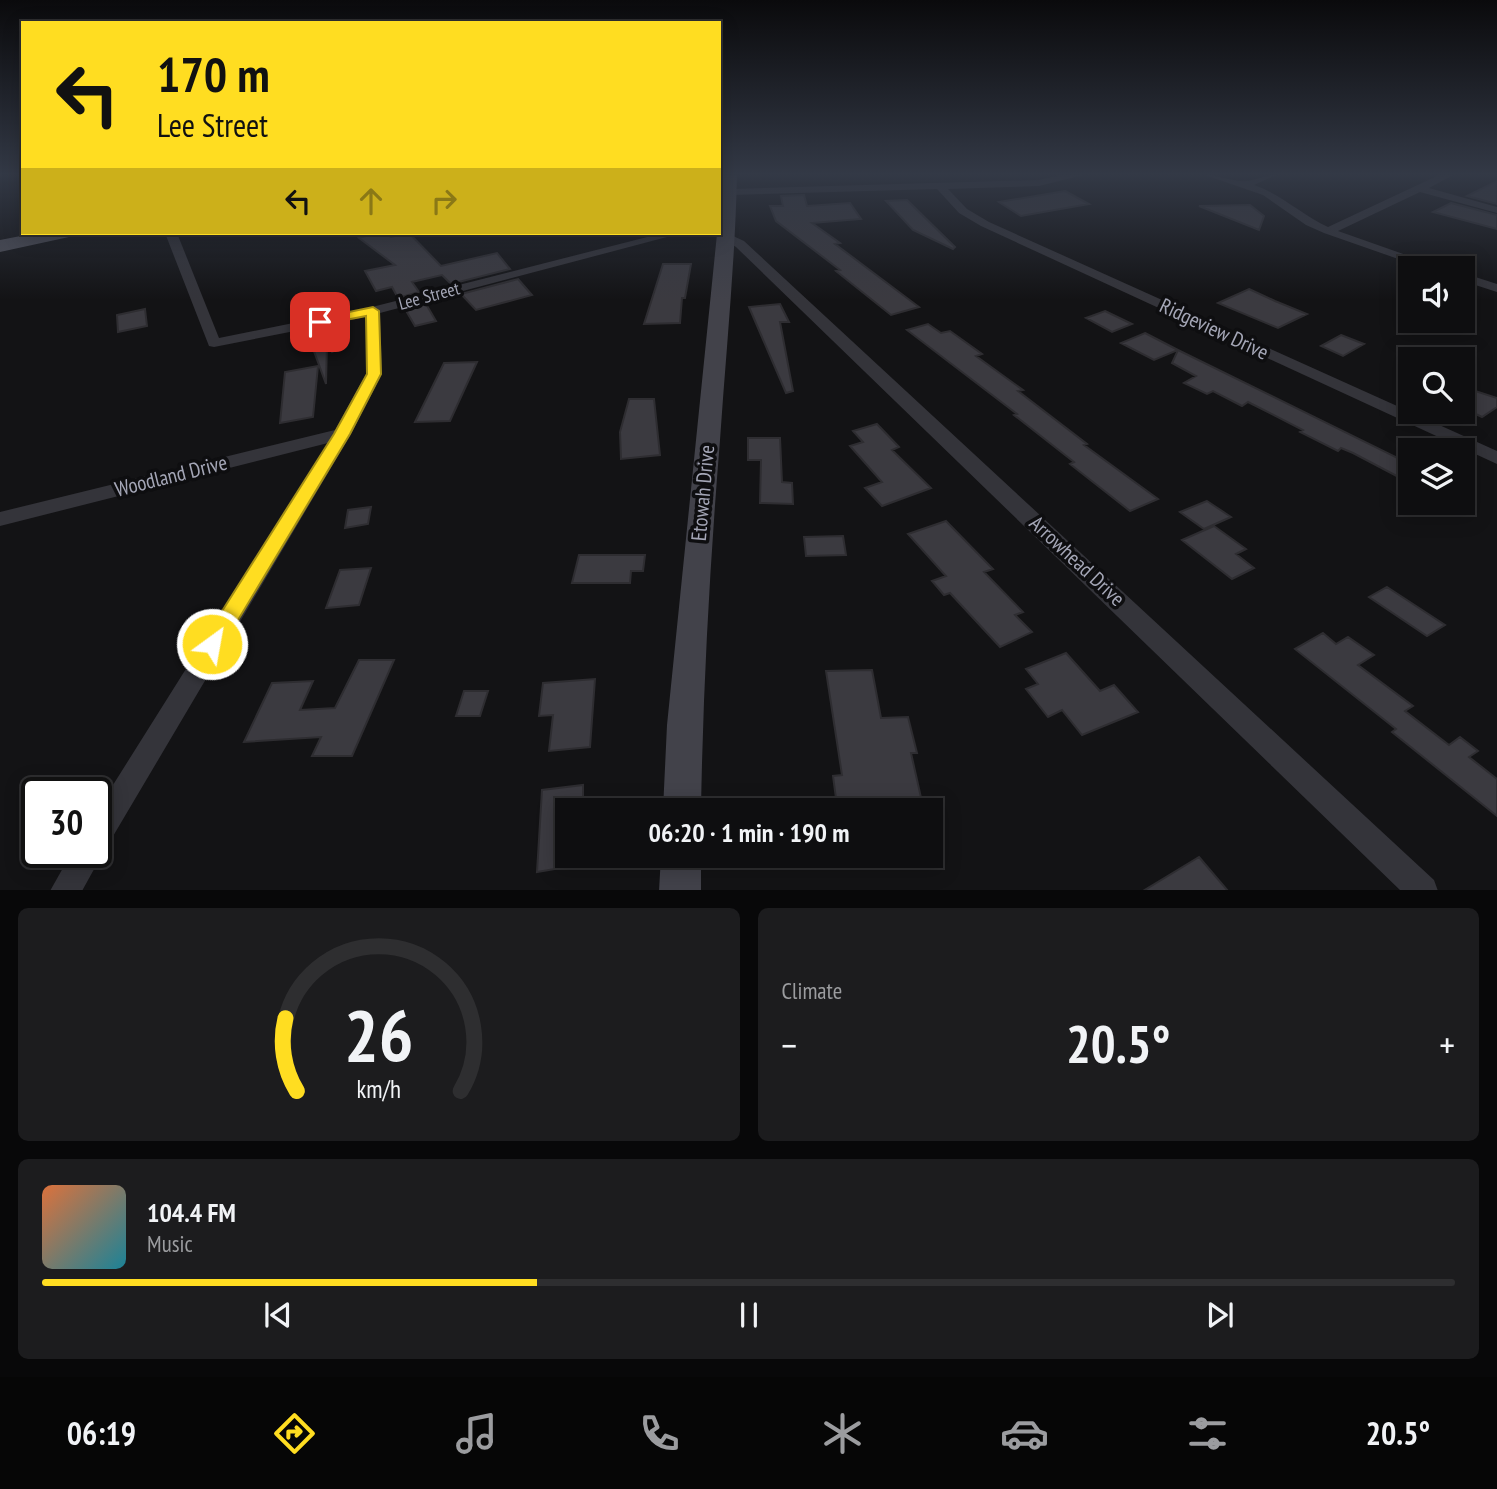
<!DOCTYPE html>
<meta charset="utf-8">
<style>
:root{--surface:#0e0e10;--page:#1c1c1e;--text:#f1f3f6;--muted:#9b9c9f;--line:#2e2e30;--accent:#ffdd21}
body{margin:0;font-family:"PT Sans Narrow",sans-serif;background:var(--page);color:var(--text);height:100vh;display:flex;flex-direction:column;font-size:26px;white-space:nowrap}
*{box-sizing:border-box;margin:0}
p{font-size:23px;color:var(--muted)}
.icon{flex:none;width:38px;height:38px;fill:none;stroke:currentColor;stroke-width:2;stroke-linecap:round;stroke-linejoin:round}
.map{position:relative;height:890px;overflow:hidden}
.panel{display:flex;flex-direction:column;gap:18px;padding:18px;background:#080809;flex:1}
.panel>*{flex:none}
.guide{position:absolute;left:21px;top:21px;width:700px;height:214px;border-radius:0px;box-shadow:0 4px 18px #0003,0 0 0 2px var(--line);background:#ffdd21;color:#111;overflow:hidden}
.tools{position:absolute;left:1398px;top:256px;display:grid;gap:14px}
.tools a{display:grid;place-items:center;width:77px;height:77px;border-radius:0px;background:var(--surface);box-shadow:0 4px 18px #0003,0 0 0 2px var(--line);font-size:35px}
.speed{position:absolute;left:21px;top:777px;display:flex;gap:14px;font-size:35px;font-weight:700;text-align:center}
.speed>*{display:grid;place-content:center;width:91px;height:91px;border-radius:50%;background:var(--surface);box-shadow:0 4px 18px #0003,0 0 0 2px var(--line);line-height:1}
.speed .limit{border:4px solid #111;border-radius:10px;background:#fff;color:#111}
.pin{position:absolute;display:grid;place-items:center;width:60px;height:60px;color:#fff;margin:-30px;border-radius:14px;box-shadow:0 4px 10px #0006}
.me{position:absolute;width:77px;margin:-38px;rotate:32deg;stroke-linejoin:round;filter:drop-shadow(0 0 5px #0008)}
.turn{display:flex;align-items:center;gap:24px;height:147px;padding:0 21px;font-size:32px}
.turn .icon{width:91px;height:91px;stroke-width:2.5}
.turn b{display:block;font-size:49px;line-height:60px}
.lanes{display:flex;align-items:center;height:66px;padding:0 21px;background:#0003;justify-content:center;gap:35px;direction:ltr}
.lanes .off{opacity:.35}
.big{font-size:52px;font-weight:800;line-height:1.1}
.panel .widget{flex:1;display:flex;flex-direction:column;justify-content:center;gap:10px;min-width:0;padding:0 24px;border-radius:10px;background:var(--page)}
.panel .dial{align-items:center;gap:0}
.dial svg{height:182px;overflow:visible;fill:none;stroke:var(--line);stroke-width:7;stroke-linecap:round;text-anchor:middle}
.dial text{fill:var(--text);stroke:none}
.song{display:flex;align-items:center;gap:21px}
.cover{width:84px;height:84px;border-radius:10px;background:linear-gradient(135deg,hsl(20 70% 55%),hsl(190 70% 35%))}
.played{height:7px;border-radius:4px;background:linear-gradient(90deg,var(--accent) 35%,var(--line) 35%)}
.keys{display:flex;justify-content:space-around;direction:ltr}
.heat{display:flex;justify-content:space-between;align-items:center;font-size:38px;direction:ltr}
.panel .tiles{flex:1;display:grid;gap:18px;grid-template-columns:1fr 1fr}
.widget:last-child{grid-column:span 2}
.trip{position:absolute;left:555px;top:798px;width:388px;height:70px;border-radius:0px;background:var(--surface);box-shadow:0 4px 18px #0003,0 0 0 2px var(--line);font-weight:800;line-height:70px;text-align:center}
.tab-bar{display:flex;height:112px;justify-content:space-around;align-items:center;background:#060606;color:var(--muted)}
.tab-bar .icon{width:49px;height:49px}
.tab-bar .selected{color:var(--accent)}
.tab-bar b{font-size:32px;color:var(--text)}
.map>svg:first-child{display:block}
.building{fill:#3b3a40;stroke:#2e2d31;stroke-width:2}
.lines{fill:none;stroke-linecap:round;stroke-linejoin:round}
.street{fill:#34343a;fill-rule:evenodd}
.secondary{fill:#42424a;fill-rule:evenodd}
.primary{fill:#505059;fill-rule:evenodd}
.route{fill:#ffdd21;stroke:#a69015;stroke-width:2}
.labels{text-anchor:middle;stroke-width:7;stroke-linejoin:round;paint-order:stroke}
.far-street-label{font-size:18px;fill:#a4a6b6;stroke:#0e0e10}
.street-label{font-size:21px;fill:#a4a6b6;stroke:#0e0e10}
</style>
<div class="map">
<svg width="1497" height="891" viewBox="0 0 1497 891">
<rect width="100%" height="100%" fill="#131315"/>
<path class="building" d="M1497,181V204L1467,196Z
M1065,191L1089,204L1021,216L999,202Z
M804,195L807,206L850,203L861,219L812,223L840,243L835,244L919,307L891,315L836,271L840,270L776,221L770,206H783L781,196Z
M907,200L955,247L953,249L913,230L886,201Z
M1451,203L1497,215V229L1433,212Z
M1250,205L1264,216L1259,230L1199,206Z
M377,233H385L391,237L409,233L441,266L497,253L510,269L451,284L442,275L412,282L419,292L398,298L392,287L376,291L365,271L395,265L359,238Z
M663,264H691L685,298H682L680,323L644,324Z
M518,279L532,295L476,310L461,294Z
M1249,289L1275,301L1307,314L1278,328L1218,303Z
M321,293L329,313L313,316L303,298Z
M426,304L436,321L415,326L405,309Z
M780,304L789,322H780L793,391L786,393L749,307Z
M145,309L147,326L118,332L117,315Z
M1105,311L1132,324L1112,332L1086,318Z
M928,324L941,333L950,331L982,354L976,356L1023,390L1018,391L1087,444L1084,445L1158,499L1130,511L1070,464L1074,462L1014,415L1017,414L907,330Z
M334,326L343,347L332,352L327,343L326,384L308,335Z
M1145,333L1178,350L1154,360L1121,343Z
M1341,335L1364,344L1343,356L1321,346Z
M1178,350L1410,464V483L1353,453L1341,448L1338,451L1300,432L1303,430L1248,402L1242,406L1213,391L1207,394L1184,383L1196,376L1172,363Z
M477,362L450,421L415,422L444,363Z
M318,366L313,417L280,423L285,372Z
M1463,387L1497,398V407L1482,417L1463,408Z
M629,399H654L660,455L621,459L620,432Z
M877,424L899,447L892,450L931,488L882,506L865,488L882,482L850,446L863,442L853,431Z
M748,438H780L782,482L792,483L793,504L760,503L761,460H748Z
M1207,501L1231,517L1204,529L1180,512Z
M371,507L368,524L345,528L348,510Z
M946,521L993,569L984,572L1023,612L1015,615L1032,632L1000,647L950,593L944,595L932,581L946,576L908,534Z
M1214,526L1246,549L1236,554L1254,568L1232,579L1182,540Z
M843,536L846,555L806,556L804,537Z
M579,555H645L643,571H631L630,583H572Z
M371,568L359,605L326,608L340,570Z
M1387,587L1445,625L1427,636L1369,597Z
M1323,633L1336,644L1348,637L1374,655L1358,665L1413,706L1405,711L1449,745L1460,737L1478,751L1469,757L1497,779V816L1392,732L1396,729L1295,649Z
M1066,653L1100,691L1114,685L1138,712L1082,735L1062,710L1048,717L1026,689L1038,684L1026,669Z
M359,660H394L352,756H312L321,737L244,742L272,683L313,681L300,710L335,708Z
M872,670L881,718L908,717L917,753H911L922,802L837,806L833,776L842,775L826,671Z
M595,679L590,747L549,751L553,715L539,716L543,683Z
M464,691H488L480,716H456Z
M583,785V810H567V867L537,872L542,790Z
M1199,857L1228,891H1143Z"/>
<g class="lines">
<path class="street" d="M1061,175H1083L1039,186L948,189L967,209L989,222L1497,451V464L981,226L959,213L937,189L731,195L726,192L731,189L1039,180Z
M1205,175C1218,175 1228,180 1241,181C1249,183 1264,175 1276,175L1254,185C1281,194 1302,215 1328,227L1439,175H1453L1429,188L1497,207V213L1420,192L1338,231L1443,268H1424L1324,233L1306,225L1263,195Z
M165,233H177L219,338L372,307L663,233H682L380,313L382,374L351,434L106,848L102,850L98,862L82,891H50L72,852H96V812L328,443L0,526V512L335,430L366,374V317L214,347L209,346Z
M723,235H731L744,241L1434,880L1438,891H1401L736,247L723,239Z
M1463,273L1497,284V292L1463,281Z"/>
<path class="secondary" d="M723,175H737C735,264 726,352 720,440C710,563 703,687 701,810H663L667,725Z
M661,856H701V891H659Z"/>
<path class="primary" d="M36,233H71L69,237L0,252V240Z"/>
</g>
<linearGradient id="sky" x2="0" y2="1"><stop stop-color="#0a0a0c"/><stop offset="0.58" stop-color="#333946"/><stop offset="1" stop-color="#333946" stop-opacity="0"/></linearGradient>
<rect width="1497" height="300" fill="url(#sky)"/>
<path class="route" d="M373,307L379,311L381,374L350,434L220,650L212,653L205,650L202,644L205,638L334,434L367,374L366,316L320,325L313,322L320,318Z"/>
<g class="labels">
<g class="far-street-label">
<text transform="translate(429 296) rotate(-15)" y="6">Lee Street</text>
</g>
<g class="street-label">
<text transform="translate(1214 329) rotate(25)" y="7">Ridgeview Drive</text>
<text transform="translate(171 476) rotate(-14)" y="7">Woodland Drive</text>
<text transform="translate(703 493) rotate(-85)" y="7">Etowah Drive</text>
<text transform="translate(1077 561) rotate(43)" y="7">Arrowhead Drive</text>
</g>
</g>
</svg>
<div class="tools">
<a><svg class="icon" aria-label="sound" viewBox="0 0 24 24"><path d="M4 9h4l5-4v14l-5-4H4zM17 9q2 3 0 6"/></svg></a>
<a><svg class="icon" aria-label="search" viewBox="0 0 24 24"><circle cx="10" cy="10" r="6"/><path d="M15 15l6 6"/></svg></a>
<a><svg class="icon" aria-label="layers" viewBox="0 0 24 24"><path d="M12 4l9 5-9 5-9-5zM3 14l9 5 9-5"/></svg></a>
</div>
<div class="speed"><div class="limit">30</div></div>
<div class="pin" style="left:320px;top:322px;background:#d93025"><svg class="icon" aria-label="arrive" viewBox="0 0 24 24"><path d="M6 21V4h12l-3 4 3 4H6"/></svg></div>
<svg class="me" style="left:212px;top:644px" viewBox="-20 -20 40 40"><circle r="17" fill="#ffdd21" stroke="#fff" stroke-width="3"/><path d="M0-11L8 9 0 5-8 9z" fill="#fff"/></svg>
<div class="trip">06:20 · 1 min · 190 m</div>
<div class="guide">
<div class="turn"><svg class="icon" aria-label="left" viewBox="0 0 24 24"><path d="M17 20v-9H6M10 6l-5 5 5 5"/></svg><div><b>170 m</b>Lee Street</div></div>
<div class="lanes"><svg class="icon" aria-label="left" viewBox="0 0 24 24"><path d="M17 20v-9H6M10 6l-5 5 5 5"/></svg><svg class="icon off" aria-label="ahead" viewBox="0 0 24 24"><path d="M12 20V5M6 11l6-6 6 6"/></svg><svg class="icon off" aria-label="right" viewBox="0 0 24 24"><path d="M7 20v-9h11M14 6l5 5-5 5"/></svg></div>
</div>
</div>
<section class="panel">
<div class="tiles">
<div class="widget dial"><svg viewBox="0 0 100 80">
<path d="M14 69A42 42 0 1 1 86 69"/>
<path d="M14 69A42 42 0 0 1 9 37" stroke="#ffdd21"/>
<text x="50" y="56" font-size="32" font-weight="700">26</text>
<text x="50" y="72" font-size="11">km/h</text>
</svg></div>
<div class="widget"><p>Climate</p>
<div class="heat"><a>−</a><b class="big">20.5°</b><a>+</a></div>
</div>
<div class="widget">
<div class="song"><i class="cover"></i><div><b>104.4 FM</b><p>Music</p></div></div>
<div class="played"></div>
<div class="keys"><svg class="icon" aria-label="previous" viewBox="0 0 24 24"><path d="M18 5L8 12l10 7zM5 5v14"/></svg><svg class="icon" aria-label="pause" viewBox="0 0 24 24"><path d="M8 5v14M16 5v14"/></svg><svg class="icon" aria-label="next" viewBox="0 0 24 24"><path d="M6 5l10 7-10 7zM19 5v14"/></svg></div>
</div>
</div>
</section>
<nav class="tab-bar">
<b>06:19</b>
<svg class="icon selected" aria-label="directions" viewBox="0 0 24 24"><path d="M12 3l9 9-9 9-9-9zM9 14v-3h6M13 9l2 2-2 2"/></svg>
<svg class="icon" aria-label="music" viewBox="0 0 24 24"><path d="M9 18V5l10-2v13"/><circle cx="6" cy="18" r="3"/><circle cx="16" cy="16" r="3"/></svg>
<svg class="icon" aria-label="phone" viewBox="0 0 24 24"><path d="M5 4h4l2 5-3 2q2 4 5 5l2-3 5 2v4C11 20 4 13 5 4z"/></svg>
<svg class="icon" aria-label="climate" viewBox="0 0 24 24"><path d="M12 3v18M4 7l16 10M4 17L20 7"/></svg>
<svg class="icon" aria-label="car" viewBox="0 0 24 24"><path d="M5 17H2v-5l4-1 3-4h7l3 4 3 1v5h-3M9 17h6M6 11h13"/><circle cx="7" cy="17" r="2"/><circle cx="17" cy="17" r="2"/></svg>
<svg class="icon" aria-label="filters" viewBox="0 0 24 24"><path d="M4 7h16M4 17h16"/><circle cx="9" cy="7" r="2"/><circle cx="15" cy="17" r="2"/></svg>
<b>20.5°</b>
</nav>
